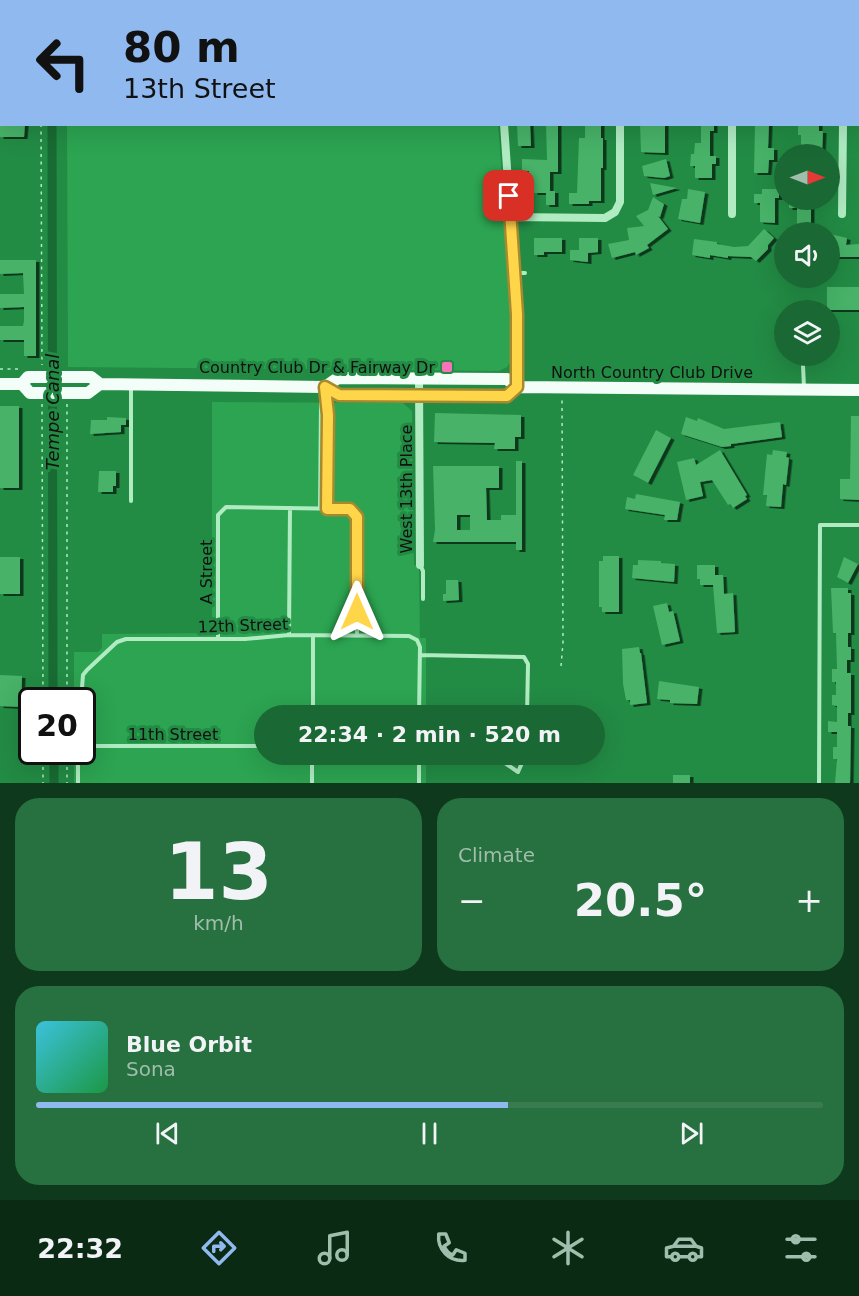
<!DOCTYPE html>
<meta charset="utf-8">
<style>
:root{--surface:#1a6833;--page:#27703f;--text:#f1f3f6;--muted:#9fbeac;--line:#387b4e;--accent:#90b9f0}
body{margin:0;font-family:"DejaVu Sans",sans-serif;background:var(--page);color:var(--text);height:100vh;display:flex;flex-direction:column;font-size:22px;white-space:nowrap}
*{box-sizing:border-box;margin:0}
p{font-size:20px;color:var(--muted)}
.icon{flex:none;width:33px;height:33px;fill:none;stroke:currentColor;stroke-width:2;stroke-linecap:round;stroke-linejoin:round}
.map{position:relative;height:783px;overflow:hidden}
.drawer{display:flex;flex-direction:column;gap:15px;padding:15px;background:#0e391c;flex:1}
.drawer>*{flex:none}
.banner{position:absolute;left:0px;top:0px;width:860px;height:126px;box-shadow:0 6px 24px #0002;background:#90b9f0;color:#111;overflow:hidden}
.needle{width:39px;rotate:90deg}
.controls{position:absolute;left:774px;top:144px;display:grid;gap:12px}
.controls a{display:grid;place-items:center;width:66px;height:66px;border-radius:50%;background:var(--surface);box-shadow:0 6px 24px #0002;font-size:30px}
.speed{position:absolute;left:18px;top:687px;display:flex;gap:12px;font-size:30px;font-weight:700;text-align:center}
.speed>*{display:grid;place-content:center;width:78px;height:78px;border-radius:50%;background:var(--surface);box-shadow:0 6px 24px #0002;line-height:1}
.speed .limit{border:3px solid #111;border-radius:9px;background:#fff;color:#111}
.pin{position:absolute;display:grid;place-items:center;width:51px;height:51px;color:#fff;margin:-26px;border-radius:12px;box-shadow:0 3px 9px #0006}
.me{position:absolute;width:66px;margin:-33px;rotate:0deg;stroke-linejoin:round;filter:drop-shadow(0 0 4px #0008)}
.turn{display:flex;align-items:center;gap:21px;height:126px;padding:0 24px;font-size:27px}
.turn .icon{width:78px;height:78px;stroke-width:2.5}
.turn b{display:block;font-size:42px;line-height:51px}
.big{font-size:45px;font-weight:600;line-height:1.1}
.drawer .widget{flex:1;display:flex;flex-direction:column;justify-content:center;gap:9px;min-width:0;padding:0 21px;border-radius:24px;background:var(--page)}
.drawer .dial{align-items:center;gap:0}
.dial b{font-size:78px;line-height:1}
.song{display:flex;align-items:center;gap:18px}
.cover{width:72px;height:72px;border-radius:9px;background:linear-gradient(135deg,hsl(190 70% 55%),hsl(140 70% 35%))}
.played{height:6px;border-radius:3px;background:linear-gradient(90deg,var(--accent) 60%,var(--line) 60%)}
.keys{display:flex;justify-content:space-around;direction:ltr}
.heat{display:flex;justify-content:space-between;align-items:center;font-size:33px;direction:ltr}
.drawer .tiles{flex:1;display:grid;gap:15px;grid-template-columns:1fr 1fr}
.widget:last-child{grid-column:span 2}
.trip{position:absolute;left:254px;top:705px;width:351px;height:60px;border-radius:30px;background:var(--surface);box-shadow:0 6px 24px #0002;font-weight:600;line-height:60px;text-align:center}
.menu{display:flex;height:96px;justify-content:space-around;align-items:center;background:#0a2a14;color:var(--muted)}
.menu .icon{width:42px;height:42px}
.menu .current{color:var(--accent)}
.menu b{font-size:27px;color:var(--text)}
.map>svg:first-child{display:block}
.green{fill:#2ca451}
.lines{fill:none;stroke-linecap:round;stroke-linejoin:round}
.canal{stroke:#186b33;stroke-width:9}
.building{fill:#46b268;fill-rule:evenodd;filter:url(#shadow)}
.path{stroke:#b0ebc2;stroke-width:1.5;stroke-dasharray:3 4.5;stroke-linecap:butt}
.service{stroke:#b0ebc2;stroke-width:4}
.minor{stroke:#b0ebc2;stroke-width:8}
.primary{stroke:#f4fef8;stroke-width:12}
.route-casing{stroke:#a68a30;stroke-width:15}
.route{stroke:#ffd54a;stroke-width:10}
.poi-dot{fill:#f772b8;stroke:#228b44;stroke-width:2}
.labels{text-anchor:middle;stroke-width:6;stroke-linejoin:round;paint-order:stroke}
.poi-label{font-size:16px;fill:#111;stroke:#228b44;text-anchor:end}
.street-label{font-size:16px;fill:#111;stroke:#228b44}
.water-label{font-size:18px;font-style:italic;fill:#111;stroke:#228b44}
</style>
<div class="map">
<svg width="859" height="783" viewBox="0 0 859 783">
<defs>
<filter id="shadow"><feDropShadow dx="3.5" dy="2" stdDeviation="0" flood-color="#0009"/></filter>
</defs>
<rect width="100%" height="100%" fill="#228b44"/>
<path class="green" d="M66,0H531L529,2Z
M67,125H498L511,286L510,362L507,367L499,371L68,367Z
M212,402L403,403L412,411L414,565L419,566L420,638H426V715L264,716V754L426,755V783H74V752H82V700H74V652H98L102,648V634L212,633Z"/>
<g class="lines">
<path class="canal" d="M52,0V2
M52,124L53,700
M54,752V783"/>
</g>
<path class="building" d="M0,124H25L24,137H0Z
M517,124H530L531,146H518Z
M546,124H558V172H550V191H555V205H546V193H534V191H528L529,171H522V159L547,160Z
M585,124H601V138H603V168H601V201H589V204H569V193H577L579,138H585Z
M640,124H665V153L641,152Z
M701,124H714V131H710V156H716V164H712V178H695V166H690L691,154H694L695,143H701Z
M755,124H769L768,148H774V160H769L768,173H754Z
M798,124H819V131H823L822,154H801V135H798Z
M666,159L670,176L664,178L644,176L642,166Z
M650,183L677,188L653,195Z
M688,189L705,192L700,223L678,219L682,199H687Z
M762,189H779V198H775V223L760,222V203H754V194H762Z
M653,197L664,204L660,217L658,216L668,229L647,245L649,248L636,255L635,252L612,258L608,244L629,240L627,228L644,226L636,216L648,210Z
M789,200H815V206H811V232H797V208H789Z
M764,229L774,238L768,245V249L756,261L751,257L728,256V258L710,255V258L692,255L694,239L717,242V244L734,247L748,246Z
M830,234L847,238L846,245L859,244V257H830Z
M534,238H562V252H544V255H534Z
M579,238H598V252L588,253V262L570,260V250H579Z
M0,260H36V356H24V340H0V326H23L24,321V307L0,308V294H24L23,273L0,274Z
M827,287H859V310H827Z
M0,406H19V488H0Z
M435,413L521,415V437H515V449H494L495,443L434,442Z
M851,416H859V500L840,499V479H850Z
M107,417L126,418V425H121V432L90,434L91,420H107Z
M686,417L697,421L698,418L724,429L780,422L782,437L731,444V446L722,447L681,434Z
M656,430L671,438L648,483L633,475Z
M720,450L747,495L745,496L747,499L733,508L730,504L728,505L712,480L700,482L703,496L686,500L677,462L694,458L696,465Z
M773,450L787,452L786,457L789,458L786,485L783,484L781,507L766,506L767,495H763L767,454L772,455Z
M516,461H522V550H516V542H433L435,530L433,466H499V488H486L487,520H501V515H516ZM457,515H470V530H457Z
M99,471H116V486H113V492H98Z
M636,494L680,502L677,520H664L665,515L625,509L627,497L635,499Z
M603,556H619V612H602V607H599V561H603Z
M0,557H20V594H0Z
M844,557L858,564L848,583L837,577Z
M638,560L661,561V563L675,564L674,582L632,578L633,565H638Z
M697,565H715V575H723L724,594L733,593L735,632L717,633L713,585H700V579H697Z
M446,580H458L459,600L443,601V594H446Z
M831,588H848V593H851V633H848V647H851V660H847V673H851V713H848V726H851L850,783H835L837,759H833V747H837V732H828V721L837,722V706L832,705V695H836V682H832V669H837L836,633H833Z
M667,603L669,612L673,611L680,641L662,645L653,606Z
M639,647L640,653H641L647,703L630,705V700H626L623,684L622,649Z
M0,675L22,676L21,707L0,706Z
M659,681L699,687L697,704L670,703V700L657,699Z
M673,775H690V783H673Z"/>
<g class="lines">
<path class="path" d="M41,0V2
M41,124L42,365
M0,369H20
M42,404L43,700
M67,404V700
M561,666L563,643L562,398
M43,752V783
M67,752V783"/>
<path class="service" d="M487,0V2
M462,2L465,0
M515,273H525
M803,365L804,388
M325,390L328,415L327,509
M131,501V388
M320,509L321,403L324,390
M420,565L423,571V599
M289,635L290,508
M218,639V515L226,507L350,509L357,517V635
M420,655L524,657L528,664L527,716
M81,700L83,675L87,670L117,642L126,639H245L289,635L409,636L417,640L420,647L419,716
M313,716V635
M82,746H264
M492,754L518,772L526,754
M78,783V752
M312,783V754
M419,783V754
M819,783L820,525H859"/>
<path class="minor" d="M858,36H859
M504,124L517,314V387
M732,214V124
M842,214L843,124
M511,217L605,218L615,212L620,202V124
M419,378L420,565"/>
<path class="primary" d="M0,384H22L30,393H88L100,384L325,387L338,378L507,379L517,387L859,390
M22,384L28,377H91L100,384
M325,387L338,395L507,396L517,387"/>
</g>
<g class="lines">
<defs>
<path id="route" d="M357,612V517L350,509H327L328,415L325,387L339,395L507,396L517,387V314L509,196"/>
</defs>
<use href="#route" class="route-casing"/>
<use href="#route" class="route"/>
</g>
<rect class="poi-dot" x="441" y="361" width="12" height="12" rx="3"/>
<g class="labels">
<g class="poi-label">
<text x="435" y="373">Country Club Dr &amp; Fairway Dr</text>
</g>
<g class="street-label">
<text x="652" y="378">North Country Club Drive</text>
<text transform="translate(406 489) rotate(-90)" y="6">West 13th Place</text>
<text transform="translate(206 572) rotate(-90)" y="6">A Street</text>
<text transform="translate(243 625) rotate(-2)" y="6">12th Street</text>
<text x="173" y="740">11th Street</text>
</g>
<g class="water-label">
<text transform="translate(53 412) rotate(-90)" y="6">Tempe Canal</text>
</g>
</g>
</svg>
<div class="controls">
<a><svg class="needle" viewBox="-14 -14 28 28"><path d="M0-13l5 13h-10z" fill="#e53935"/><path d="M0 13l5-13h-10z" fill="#9fbeac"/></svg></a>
<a><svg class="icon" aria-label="sound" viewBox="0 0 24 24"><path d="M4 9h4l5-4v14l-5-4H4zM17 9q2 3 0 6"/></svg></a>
<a><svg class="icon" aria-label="layers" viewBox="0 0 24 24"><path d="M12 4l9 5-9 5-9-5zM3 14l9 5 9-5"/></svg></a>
</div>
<div class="speed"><div class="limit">20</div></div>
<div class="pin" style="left:509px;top:196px;background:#d93025"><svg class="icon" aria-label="arrive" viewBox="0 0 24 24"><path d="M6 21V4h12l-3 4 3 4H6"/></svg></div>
<svg class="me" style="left:357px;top:612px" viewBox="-20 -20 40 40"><path d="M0-17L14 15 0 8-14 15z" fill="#ffd54a" stroke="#fff" stroke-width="4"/></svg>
<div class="trip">22:34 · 2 min · 520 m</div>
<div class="banner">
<div class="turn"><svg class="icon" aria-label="left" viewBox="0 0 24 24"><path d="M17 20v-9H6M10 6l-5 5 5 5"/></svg><div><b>80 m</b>13th Street</div></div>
</div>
</div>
<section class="drawer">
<div class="tiles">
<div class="widget dial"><b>13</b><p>km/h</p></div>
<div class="widget"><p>Climate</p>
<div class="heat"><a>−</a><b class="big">20.5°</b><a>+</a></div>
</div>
<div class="widget">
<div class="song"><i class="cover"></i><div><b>Blue Orbit</b><p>Sona</p></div></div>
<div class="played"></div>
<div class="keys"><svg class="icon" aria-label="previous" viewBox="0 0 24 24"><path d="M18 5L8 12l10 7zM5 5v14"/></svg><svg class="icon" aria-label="pause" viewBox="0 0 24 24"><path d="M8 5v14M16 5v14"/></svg><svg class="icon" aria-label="next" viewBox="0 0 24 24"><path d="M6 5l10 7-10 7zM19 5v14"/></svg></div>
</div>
</div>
</section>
<nav class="menu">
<b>22:32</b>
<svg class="icon current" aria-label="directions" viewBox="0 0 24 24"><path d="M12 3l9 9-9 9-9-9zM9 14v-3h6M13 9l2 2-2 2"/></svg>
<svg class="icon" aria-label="music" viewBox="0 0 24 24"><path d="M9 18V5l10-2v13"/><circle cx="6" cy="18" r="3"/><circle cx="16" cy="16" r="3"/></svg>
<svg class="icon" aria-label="phone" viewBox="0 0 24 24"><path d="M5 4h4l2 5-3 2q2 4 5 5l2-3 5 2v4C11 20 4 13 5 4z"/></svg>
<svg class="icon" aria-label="climate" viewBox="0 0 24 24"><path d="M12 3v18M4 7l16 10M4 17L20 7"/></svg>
<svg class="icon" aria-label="car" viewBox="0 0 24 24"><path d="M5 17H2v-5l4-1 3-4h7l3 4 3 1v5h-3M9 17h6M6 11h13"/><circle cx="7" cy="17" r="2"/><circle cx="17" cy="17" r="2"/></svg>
<svg class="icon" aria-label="filters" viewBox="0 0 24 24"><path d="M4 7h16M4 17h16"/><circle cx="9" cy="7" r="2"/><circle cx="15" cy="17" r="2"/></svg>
</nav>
